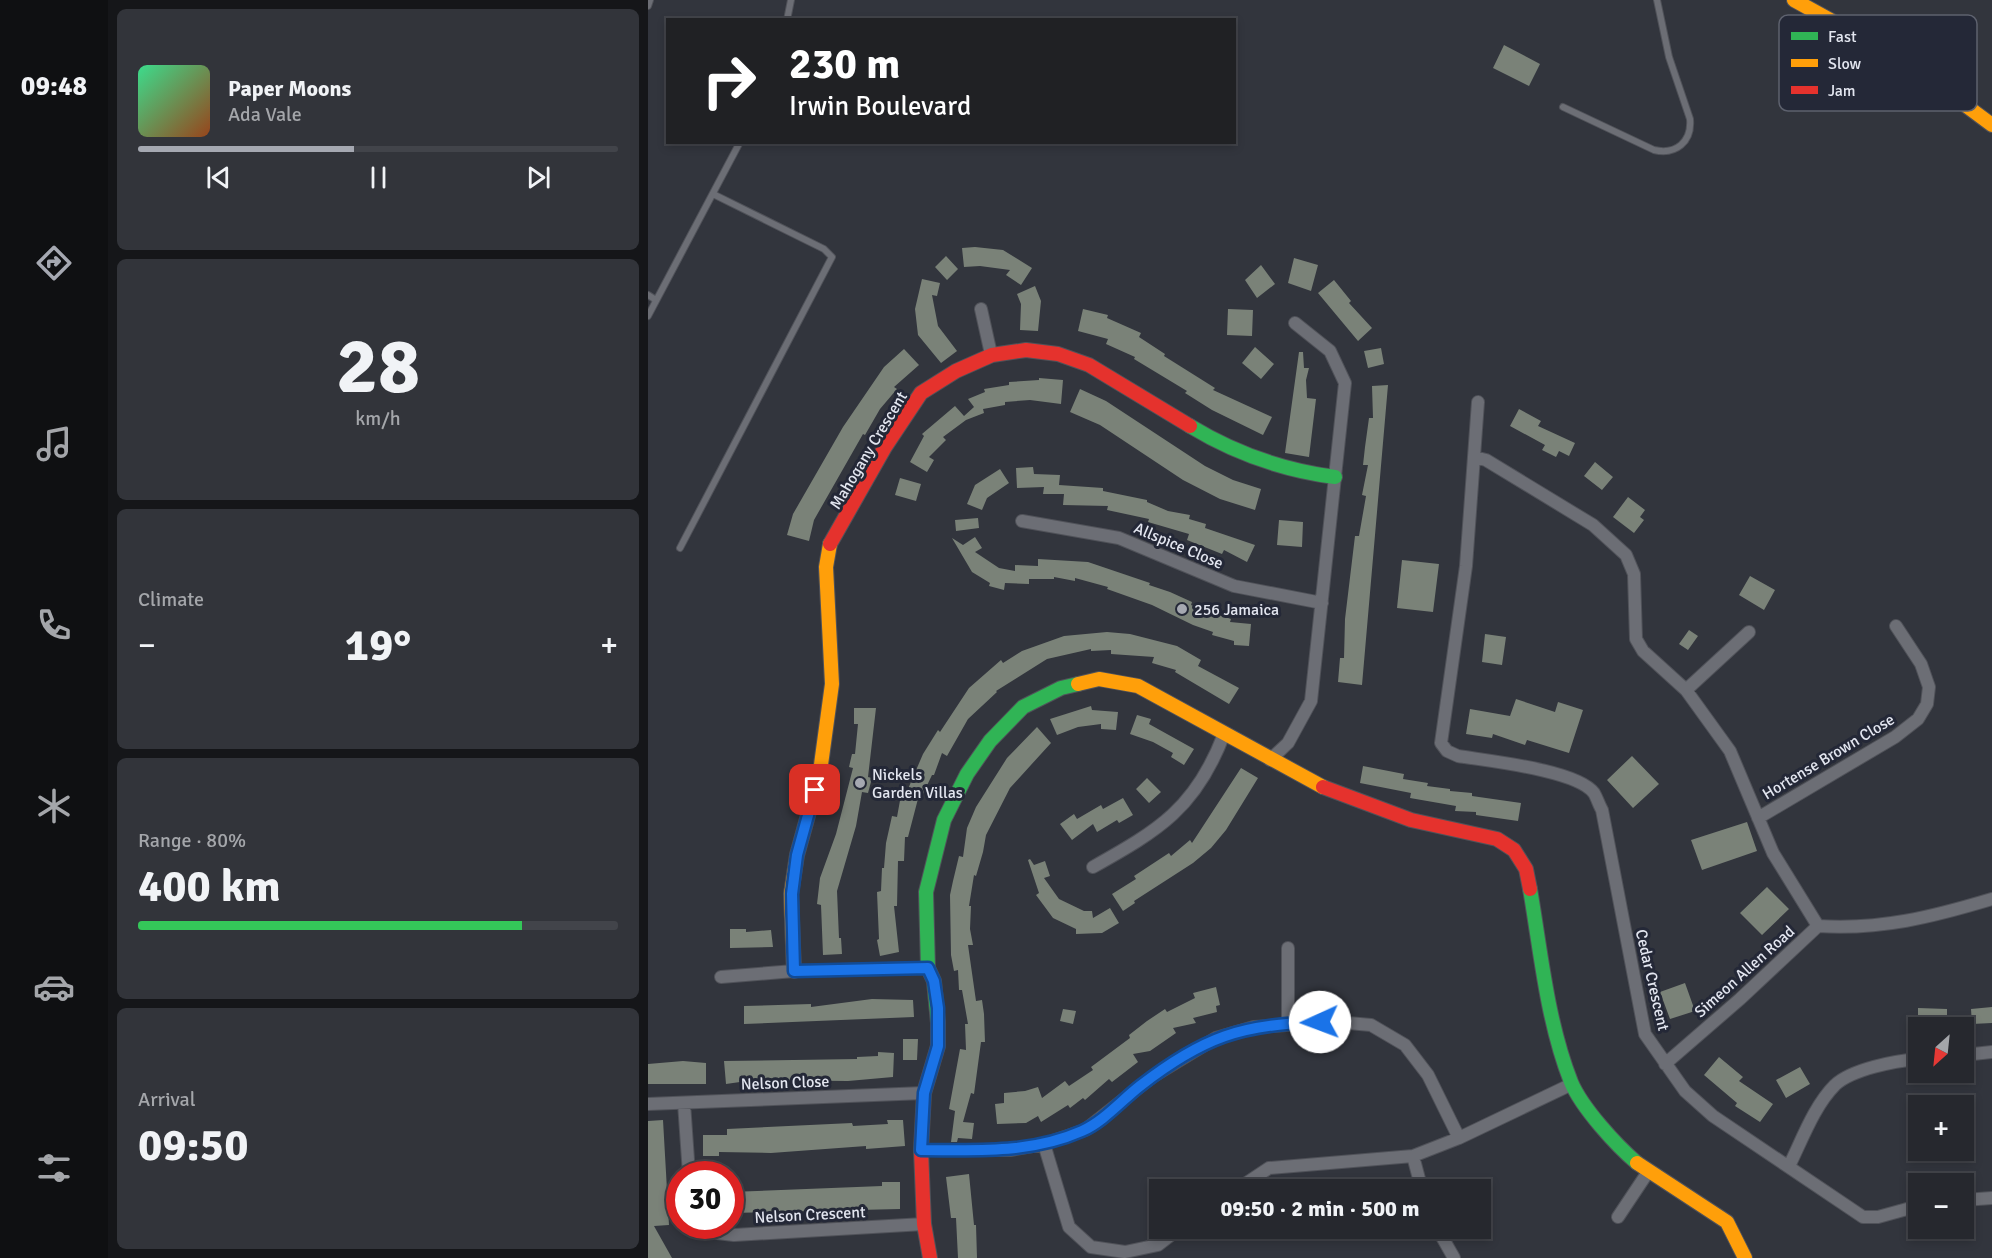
<!DOCTYPE html>
<meta charset="utf-8">
<style>
:root{--surface:#26282e;--page:#32343a;--text:#f1f3f6;--muted:#a4a6aa;--line:#42444a;--accent:#a5a8b1}
body{margin:0;font-family:Signika,sans-serif;background:var(--page);color:var(--text);height:100vh;display:flex;flex-direction:column;font-size:22px;white-space:nowrap}
*{box-sizing:border-box;margin:0}
p{font-size:20px;color:var(--muted)}
.icon{flex:none;width:33px;height:33px;fill:none;stroke:currentColor;stroke-width:2;stroke-linecap:round;stroke-linejoin:round}
.map{position:relative;flex:1;overflow:hidden}
.details{display:flex;flex-direction:column;gap:9px;padding:9px;background:#151619;width:540px}
.details>*{flex:none}
.guide{position:absolute;left:18px;top:18px;width:570px;height:126px;border-radius:0px;box-shadow:0 3px 9px #0003,0 0 0 2px var(--line);background:#202124;color:#fff;overflow:hidden}
.needle{width:39px;rotate:207deg}
.controls{position:absolute;left:1260px;top:1017px;display:grid;gap:12px}
.controls a{display:grid;place-items:center;width:66px;height:66px;border-radius:0px;background:var(--surface);box-shadow:0 3px 9px #0003,0 0 0 2px var(--line);font-size:30px}
.speed{position:absolute;left:18px;top:1161px;display:flex;gap:12px;font-size:30px;font-weight:700;text-align:center}
.speed>*{display:grid;place-content:center;width:78px;height:78px;border-radius:50%;background:var(--surface);box-shadow:0 3px 9px #0003,0 0 0 2px var(--line);line-height:1}
.speed .limit{border:9px solid #d22;background:#fff;color:#111}
.pin{position:absolute;display:grid;place-items:center;width:51px;height:51px;color:#fff;margin:-26px;border-radius:12px;box-shadow:0 3px 9px #0006}
.me{position:absolute;width:66px;margin:-33px;rotate:268deg;stroke-linejoin:round;filter:drop-shadow(0 0 4px #0008)}
.turn{display:flex;align-items:center;gap:21px;height:126px;padding:0 24px;font-size:27px}
.turn .icon{width:78px;height:78px;stroke-width:2.5}
.turn b{display:block;font-size:42px;line-height:51px}
.big{font-size:45px;font-weight:800;line-height:1.1}
.details .card{flex:1;display:flex;flex-direction:column;justify-content:center;gap:9px;min-width:0;padding:0 21px;border-radius:9px;background:var(--page)}
.details .dial{align-items:center;gap:0}
.dial b{font-size:78px;line-height:1}
.song{display:flex;align-items:center;gap:18px}
.cover{width:72px;height:72px;border-radius:9px;background:linear-gradient(135deg,hsl(150 70% 55%),hsl(20 70% 35%))}
.played{height:6px;border-radius:3px;background:linear-gradient(90deg,var(--accent) 45%,var(--line) 45%)}
.keys{display:flex;justify-content:space-around;direction:ltr}
.heat{display:flex;justify-content:space-between;align-items:center;font-size:33px;direction:ltr}
.charge{height:9px;border-radius:4px;background:linear-gradient(90deg,#34c759 80%,var(--line) 0)}
.trip{position:absolute;left:501px;top:1179px;width:342px;height:60px;border-radius:0px;background:var(--surface);box-shadow:0 3px 9px #0003,0 0 0 2px var(--line);font-weight:800;line-height:60px;text-align:center}
main{display:flex;flex:1;min-height:0}
.dock{display:flex;flex-direction:column;width:108px;justify-content:space-around;align-items:center;background:#0f1012;color:var(--muted)}
.dock .icon{width:42px;height:42px}
.dock .selected{color:var(--accent)}
.dock b{font-size:27px;color:var(--text)}
.map>svg:first-child{display:block}
.green{fill:#4a547a}
.building{fill:#7a8278}
.lines{fill:none;stroke-linecap:round;stroke-linejoin:round}
.lane-casing{stroke:#505259;stroke-width:8}
.street-casing{stroke:#505259;stroke-width:14}
.fast-casing{stroke:#505259;stroke-width:16}
.slow-casing{stroke:#505259;stroke-width:16}
.jam-casing{stroke:#505259;stroke-width:16}
.lane{stroke:#6c6e75;stroke-width:6}
.street{stroke:#6c6e75;stroke-width:12}
.fast{stroke:#30b455;stroke-width:14}
.slow{stroke:#ff9f0a;stroke-width:14}
.jam{stroke:#e5322d;stroke-width:14}
.route-casing{stroke:#114b97;stroke-width:15}
.route{stroke:#1a73e8;stroke-width:10}
.poi-dot{fill:#a5a8b1;stroke:#242837;stroke-width:2}
.labels{text-anchor:middle;stroke-width:6;stroke-linejoin:round;paint-order:stroke}
.street-label{font-size:16px;fill:#e3e6f0;stroke:#242837}
.poi-label{font-size:16px;fill:#e3e6f0;stroke:#242837;text-anchor:start}
.key{fill:#242837;stroke:#5d616e;stroke-width:1.5}
.key-label{font-size:16px;fill:#e3e6f0}
</style>
<main>
<nav class="dock">
<b>09:48</b>
<svg class="icon selected" aria-label="directions" viewBox="0 0 24 24"><path d="M12 3l9 9-9 9-9-9zM9 14v-3h6M13 9l2 2-2 2"/></svg>
<svg class="icon" aria-label="music" viewBox="0 0 24 24"><path d="M9 18V5l10-2v13"/><circle cx="6" cy="18" r="3"/><circle cx="16" cy="16" r="3"/></svg>
<svg class="icon" aria-label="phone" viewBox="0 0 24 24"><path d="M5 4h4l2 5-3 2q2 4 5 5l2-3 5 2v4C11 20 4 13 5 4z"/></svg>
<svg class="icon" aria-label="climate" viewBox="0 0 24 24"><path d="M12 3v18M4 7l16 10M4 17L20 7"/></svg>
<svg class="icon" aria-label="car" viewBox="0 0 24 24"><path d="M5 17H2v-5l4-1 3-4h7l3 4 3 1v5h-3M9 17h6M6 11h13"/><circle cx="7" cy="17" r="2"/><circle cx="17" cy="17" r="2"/></svg>
<svg class="icon" aria-label="filters" viewBox="0 0 24 24"><path d="M4 7h16M4 17h16"/><circle cx="9" cy="7" r="2"/><circle cx="15" cy="17" r="2"/></svg>
</nav>
<section class="details">
<div class="card">
<div class="song"><i class="cover"></i><div><b>Paper Moons</b><p>Ada Vale</p></div></div>
<div class="played"></div>
<div class="keys"><svg class="icon" aria-label="previous" viewBox="0 0 24 24"><path d="M18 5L8 12l10 7zM5 5v14"/></svg><svg class="icon" aria-label="pause" viewBox="0 0 24 24"><path d="M8 5v14M16 5v14"/></svg><svg class="icon" aria-label="next" viewBox="0 0 24 24"><path d="M6 5l10 7-10 7zM19 5v14"/></svg></div>
</div>
<div class="card dial"><b>28</b><p>km/h</p></div>
<div class="card"><p>Climate</p>
<div class="heat"><a>−</a><b class="big">19°</b><a>+</a></div>
</div>
<div class="card"><p>Range · 80%</p><b class="big">400 km</b><div class="charge"></div></div>
<div class="card"><p>Arrival</p><b class="big">09:50</b></div>
</section>
<div class="map">
<svg width="1344" height="1258" viewBox="0 0 1344 1258">
<rect width="100%" height="100%" fill="#32353d"/>
<path class="green" d="M730,1178V1189H666L665,1180Z"/>
<path class="building" d="M856,45L892,64L881,86L845,68Z
M327,247L355,250L384,268L373,285L358,275L362,270L332,266L316,267L314,248Z
M298,256L310,269L299,280L287,267Z
M646,258L670,265L663,291L640,283Z
M613,265L627,284L609,298L597,280Z
M274,279L292,283L289,296L284,295L290,326L309,351L293,363L270,335L267,309Z
M686,280L703,301L701,303L724,328L710,341L670,293Z
M387,286L393,301L390,331L372,330L373,304L369,294Z
M435,309L460,315L459,318L493,333L491,337L517,354L516,356L567,388L565,390L624,417L615,435L564,410L537,393L539,391L486,359L487,357L458,344L460,339L430,331Z
M580,309L605,310L604,336L579,335Z
M607,347L626,364L613,379L594,363Z
M733,348L736,364L720,368L716,351Z
M256,349L271,365L246,387L249,389L232,409L217,435L215,434L166,520L161,541L139,535L145,514L195,427L236,367Z
M651,352H655L656,368H661L658,380L659,398L668,399L661,457L637,453Z
M391,378L415,380L413,404L382,400L357,402V405L335,409L336,413L318,420L295,437L298,440L281,457L286,460L279,472L262,462L276,436L274,434L307,406L316,416L326,407L320,399L337,392L336,389L361,385V382L391,380Z
M740,385L714,685L690,682L692,658H696L697,619L707,536H711L718,496L714,495L720,465H715L717,447L721,418H725L724,386Z
M432,389L458,401L557,466L585,480L613,489L607,510L572,499L535,480L452,425L422,412Z
M871,409L893,421L890,426L927,443L921,456L911,451L908,457L894,450L897,445L862,426Z
M947,462L965,477L954,490L936,476Z
M385,467L386,474L412,475L411,485L455,488V491L499,500V502L520,511L542,515L541,519L558,524L557,528L607,545L599,562L576,550L574,554L539,540L541,534L500,522L501,519L459,510L460,506L415,505L416,494H395L396,487L369,488L368,468Z
M352,469L361,483L339,498L334,510L319,504L327,485Z
M252,478L273,484L268,501L247,495Z
M980,497L997,510L992,517L996,520L986,533L965,517Z
M330,518L331,528L308,531L307,520Z
M631,520L655,522L654,547L629,545Z
M327,537L334,548L327,552L351,568L367,571V565L390,566V559L440,562L502,583L501,585L522,592L544,602L543,605L583,619L582,622L603,624L601,646L586,645V641L564,635L565,632L545,625L504,605L459,589L460,587L427,578V581L406,577V579H381V584L357,583L356,590L341,586L342,583L324,572L304,538L315,545Z
M754,560L791,564L785,612L749,608Z
M1102,576L1127,590L1116,610L1091,595Z
M1041,630L1050,636L1040,650L1031,644Z
M459,632L482,634L529,646L553,660L550,666L591,688L581,704L527,672L528,670L504,663L506,657L463,654V650L443,651V649L399,659L348,691L349,692L320,719L299,756L294,753L286,775H284L274,796L271,795L260,837H257L256,861H250L249,906H246L251,952L232,956L229,940L231,939L229,892L233,891L234,868H236L238,843L244,816L249,817L253,795L257,796L275,754L290,730L292,732L321,688L353,660L355,663L374,651L416,636Z
M837,634L858,637L854,665L834,662Z
M868,699L907,712L910,702L935,710L921,753L879,740L877,745L845,734L844,738L818,734L822,709L862,716Z
M443,706L444,710L470,712L468,730L453,729V724L430,727L409,735L402,719Z
M206,708H228L220,777L224,778L220,793L214,792L208,826L189,891L191,938H193L194,954L175,955L173,905L169,904L172,878L188,834L205,768L201,767L204,754H207L210,724H206Z
M489,715L503,719L501,724L546,749L536,765L523,757L525,753L505,742L482,734Z
M389,727L403,743L362,788L338,835L335,852L328,876L326,875L321,906H323L322,929L325,945H320L328,1001L334,1000L336,1014L337,1042H333L326,1094L323,1093L315,1122L326,1123L324,1139L310,1138L309,1142H303L307,1111L301,1109L312,1049L318,1050L317,1024H320L314,990H311L310,970L306,971L303,955L302,895L305,881L311,856L315,857L319,828L328,807L359,758Z
M984,756L1011,784L985,808L959,780Z
M715,766L756,774L755,779L780,783L779,786L802,789V791L824,793V796L873,803L870,821L828,815V812L807,811L808,806L762,798L763,793L712,783Z
M593,768L610,778L578,830L563,848L545,863L486,901L487,903L475,911L464,894L488,879L486,876L521,853L523,856L542,840L544,843Z
M499,778L513,792L501,803L488,789Z
M475,798L485,815L471,823L469,820L449,832L445,824L424,840L412,824L426,814L429,819L453,805L455,809Z
M1099,822L1109,851L1054,870L1043,840Z
M382,859L386,865L397,861L402,876L396,878L411,899L436,911H444L445,918L462,908L471,923L454,933L428,934V929L405,918L388,895L391,893L380,860Z
M1119,887L1141,909L1114,935L1092,913Z
M82,929H98V932L123,930L125,947L82,948Z
M1037,983L1047,1011L1022,1019L1012,992Z
M568,987L572,1005L568,1006L569,1012L545,1018L548,1023L525,1028L528,1033L502,1051L485,1054L490,1062L464,1082L461,1079L437,1100L435,1098L422,1108L420,1105L393,1122L390,1116L378,1123L349,1124L347,1104L356,1103V1093L377,1091L390,1087L394,1098L417,1081L421,1086L445,1070L443,1067L482,1038L481,1035L499,1021L517,1009L519,1012L547,998L545,993Z
M224,999L265,1000L266,1017L96,1024V1006L163,1004V1007Z
M1344,1007V1023L1324,1024L1323,1009Z
M1270,1008L1299,1009V1028H1270Z
M415,1009L428,1011L425,1024L412,1021Z
M255,1039H270L269,1060H255Z
M230,1052L246,1053L245,1077L200,1081L91,1080L92,1082L78,1084L76,1061L209,1059V1057L230,1056Z
M1071,1057L1095,1077L1091,1081L1125,1104L1112,1122L1087,1106L1089,1103L1056,1075Z
M35,1061L58,1063V1084H0V1064Z
M1152,1067L1162,1084L1138,1098L1128,1080Z
M15,1120L21,1225L6,1226L24,1258H0V1121Z
M239,1120H255L257,1146L218,1149V1146L123,1153L71,1152V1156H55V1135H79V1129L204,1123L205,1126L240,1124Z
M321,1174L326,1225H328L329,1258H310L308,1218H303L298,1177Z
M234,1182H252V1209L82,1213V1192L234,1186Z"/>
<g class="lines">
<defs>
<path id="lane" d="M0,6L2,0
M139,20L143,0
M915,107L1006,150C1028,155 1044,142 1042,119L1021,57L1009,0
M0,295L8,300
M0,316L92,142
M32,548L184,257L176,249L65,194"/>
<path id="street" d="M333,309L343,354
M830,402L818,566L793,743L799,751L810,756C840,761 929,770 946,793C949,798 951,805 954,810L997,1034L1037,1091L1065,1116L1215,1217H1230L1270,1206
M826,457L838,460L945,525L978,555L986,574L988,639L995,651L1038,690L1082,751L1125,853L1170,926
M374,521L471,538L586,586L674,603
M1038,690L1101,632
M622,760L640,743L663,701L697,383L682,351L647,323
M1110,818L1247,737L1270,719L1279,704L1281,687L1273,664L1248,626
M445,867C511,830 548,808 576,734
M1170,926C1233,930 1284,917 1344,899
M640,948V1023
M73,977L146,971L280,968
M1316,1055L1344,1052
M1017,1064L1092,999L1170,926
M36,1103L41,1174
M0,1104L276,1093
M396,1144L421,1227L443,1247L477,1252L510,1245L532,1228
M273,1150H362L396,1144L437,1130L504,1077L568,1038L606,1027L689,1022L723,1025L757,1045L780,1075L811,1138
M765,1156L774,1190
M1141,1166C1154,1140 1166,1106 1187,1085C1204,1069 1247,1061 1270,1059
M588,1190L621,1168L765,1156L811,1138L924,1084
M1316,1200L1344,1198
M970,1217L1000,1172
M52,1226L69,1233L86,1235L276,1224
M789,1228L806,1258"/>
<path id="fast" d="M542,426C588,454 634,470 687,477
M882,889C893,953 899,1021 923,1082C934,1108 968,1145 989,1163
M290,1023L286,981L280,968L278,892L296,820L319,774L342,741L375,707L413,688L430,684"/>
<path id="slow" d="M1146,0L1262,64L1344,125
M430,684L451,679L490,686L675,787
M146,971L143,894L149,855L172,772L184,684L178,567L182,544
M989,1163L1079,1222L1097,1258"/>
<path id="jam" d="M182,544L237,447L273,393L308,371L344,355L378,350L410,354L441,365L542,426
M675,787L763,820L849,839L866,850L878,869L882,889
M282,1258L276,1224L273,1150L276,1093L290,1046V1023"/>
</defs>
<use href="#lane" class="lane-casing"/>
<use href="#street" class="street-casing"/>
<use href="#fast" class="fast-casing"/>
<use href="#slow" class="slow-casing"/>
<use href="#jam" class="jam-casing"/>
<use href="#lane" class="lane"/>
<use href="#street" class="street"/>
<use href="#fast" class="fast"/>
<use href="#slow" class="slow"/>
<use href="#jam" class="jam"/>
</g>
<g class="lines">
<defs>
<path id="route" d="M167,790L149,855L144,894L146,971L280,968L286,981L290,1008V1046L276,1093L273,1150C328,1150 382,1154 434,1131C455,1122 474,1100 492,1086C555,1037 594,1024 672,1022"/>
</defs>
<use href="#route" class="route-casing"/>
<use href="#route" class="route"/>
</g>
<g class="poi-dot">
<circle cx="534" cy="609" r="6"/>
<circle cx="212" cy="783" r="6"/>
</g>
<g class="labels">
<g class="street-label">
<text transform="translate(220 450) rotate(-59)" y="6">Mahogany Crescent</text>
<text transform="translate(531 545) rotate(23)" y="6">Allspice Close</text>
<text transform="translate(1180 756) rotate(-31)" y="6">Hortense Brown Close</text>
<text transform="translate(1096 971) rotate(-42)" y="6">Simeon Allen Road</text>
<text transform="translate(1005 980) rotate(77)" y="6">Cedar Crescent</text>
<text transform="translate(137 1082) rotate(-2)" y="6">Nelson Close</text>
<text transform="translate(162 1214) rotate(-3)" y="6">Nelson Crescent</text>
</g>
<g class="poi-label">
<text x="546" y="615">256 Jamaica</text>
<text x="224" y="780">Nickels<tspan x="224" dy="18">Garden Villas</tspan></text>
</g>
</g>
<rect x="1131" y="15" width="198" height="96" rx="9" class="key"/>
<rect x="1143" y="32" width="27" height="8" fill="#30b455"/>
<rect x="1143" y="59" width="27" height="8" fill="#ff9f0a"/>
<rect x="1143" y="86" width="27" height="8" fill="#e5322d"/>
<g class="key-label">
<text x="1180" y="42">Fast</text>
<text x="1180" y="69">Slow</text>
<text x="1180" y="96">Jam</text>
</g>
</svg>
<div class="controls">
<a><svg class="needle" viewBox="-14 -14 28 28"><path d="M0-13l5 13h-10z" fill="#e53935"/><path d="M0 13l5-13h-10z" fill="#a4a6aa"/></svg></a>
<a>+</a>
<a>−</a>
</div>
<div class="speed"><div class="limit">30</div></div>
<div class="pin" style="left:167px;top:790px;background:#d93025"><svg class="icon" aria-label="arrive" viewBox="0 0 24 24"><path d="M6 21V4h12l-3 4 3 4H6"/></svg></div>
<svg class="me" style="left:672px;top:1022px" viewBox="-20 -20 40 40"><circle r="19" fill="#fff"/><path d="M0-13L10 11 0 6-10 11z" fill="#1a73e8"/></svg>
<div class="trip">09:50 · 2 min · 500 m</div>
<div class="guide">
<div class="turn"><svg class="icon" aria-label="right" viewBox="0 0 24 24"><path d="M7 20v-9h11M14 6l5 5-5 5"/></svg><div><b>230 m</b>Irwin Boulevard</div></div>
</div>
</div>
</main>
